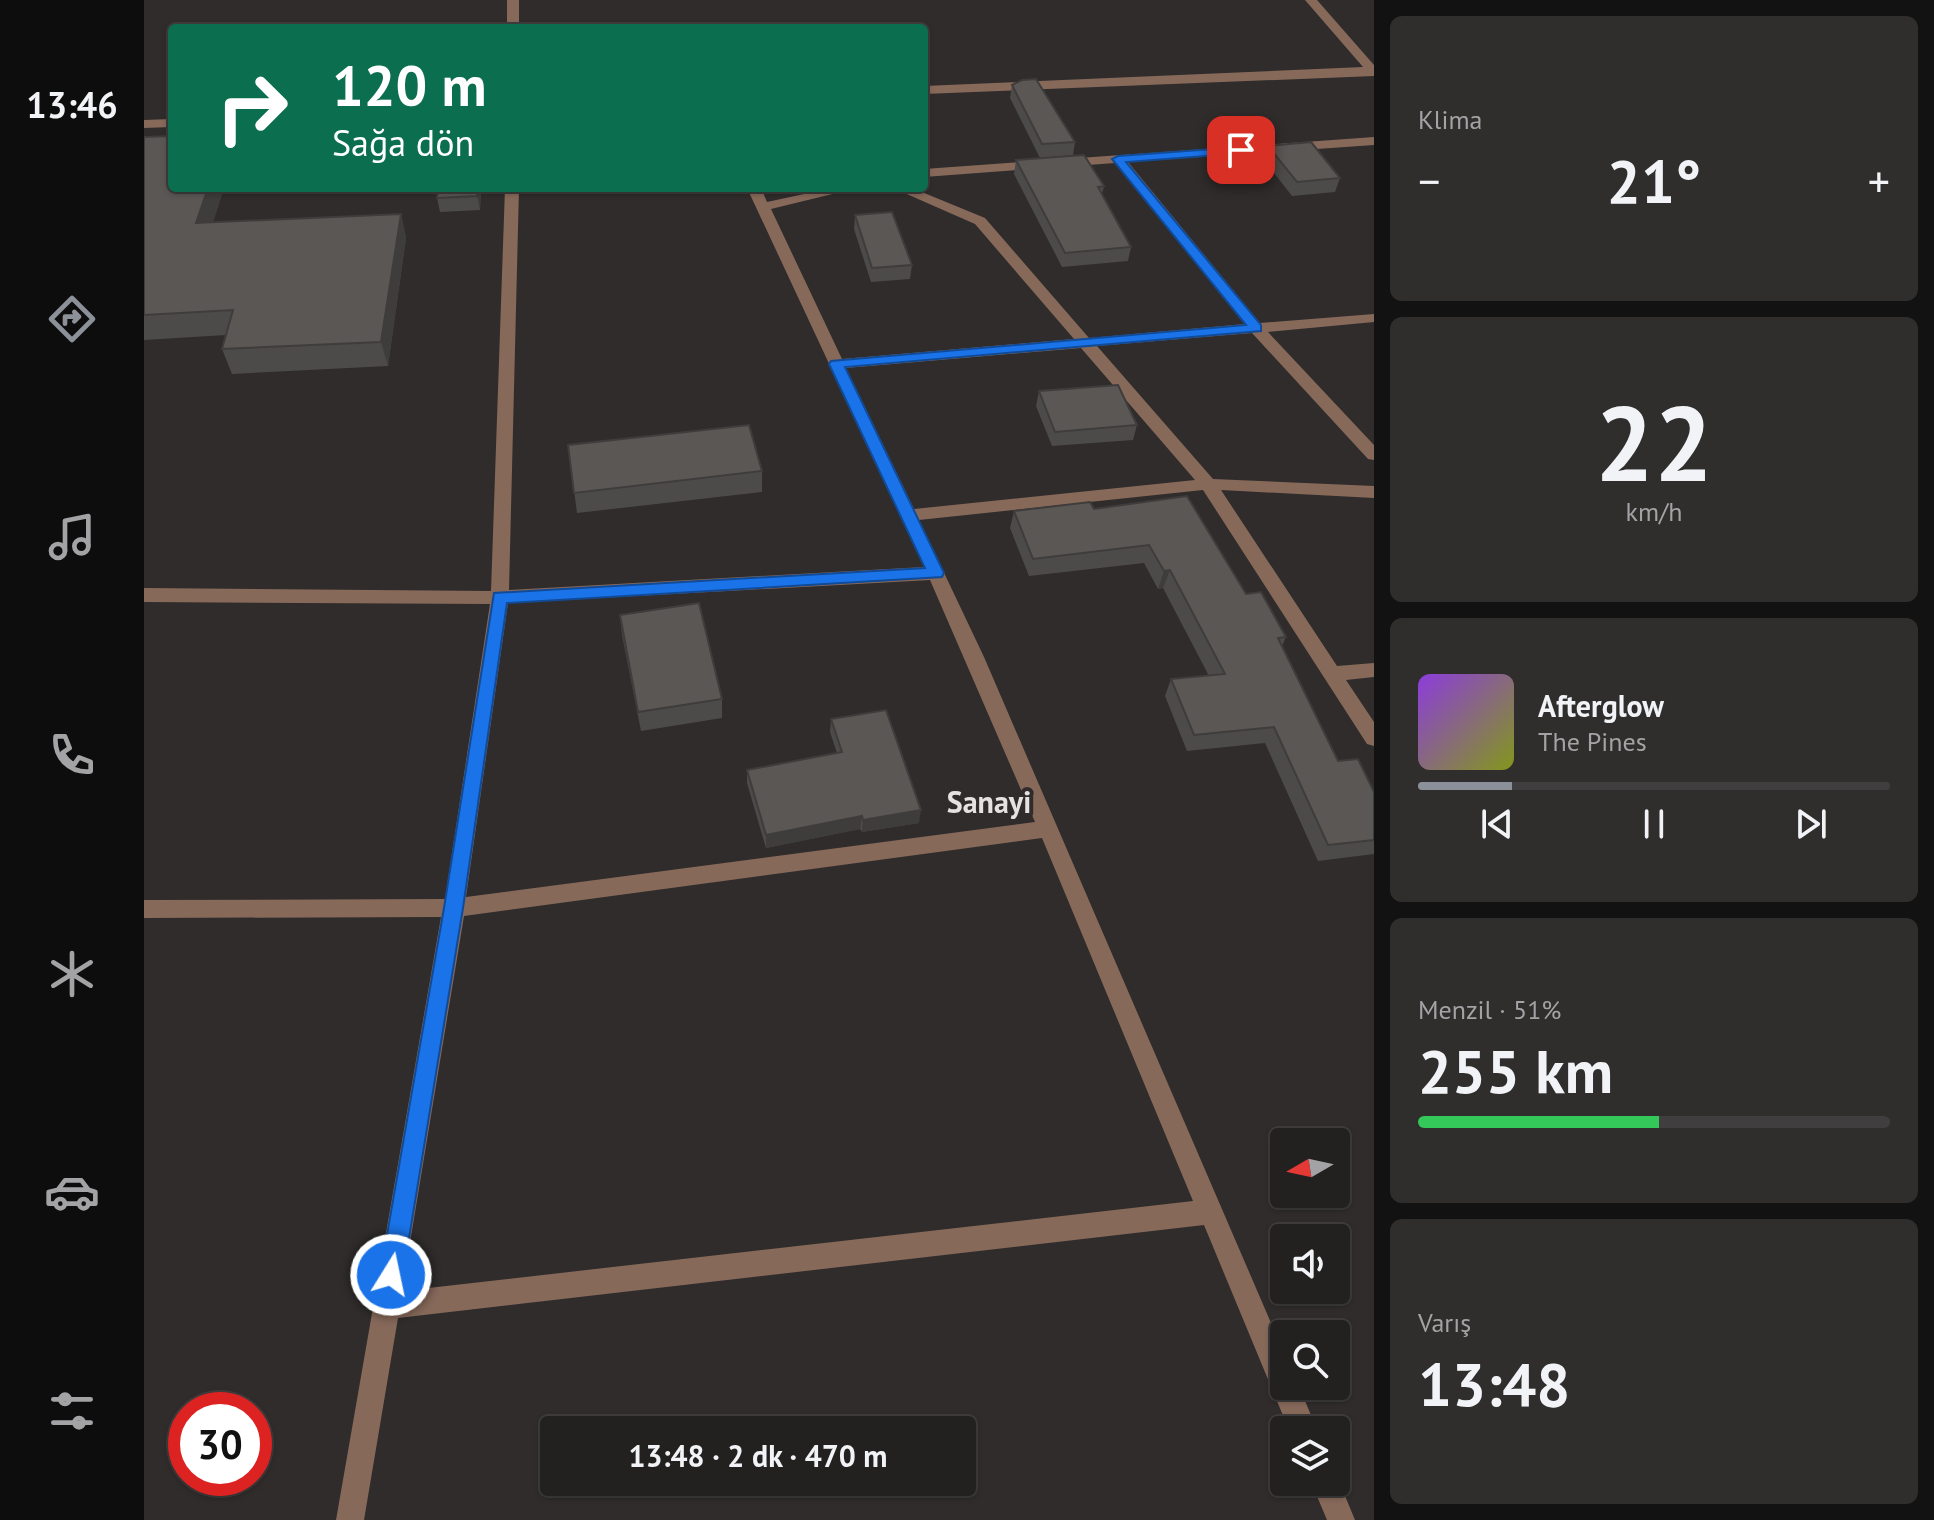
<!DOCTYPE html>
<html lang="tr">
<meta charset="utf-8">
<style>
:root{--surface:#232120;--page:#2f2e2d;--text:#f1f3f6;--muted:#a3a3a5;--line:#403e3e;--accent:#8c9099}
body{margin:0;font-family:"PT Sans",sans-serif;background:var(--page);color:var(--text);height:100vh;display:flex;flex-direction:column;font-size:30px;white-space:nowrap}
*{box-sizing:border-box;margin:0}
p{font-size:26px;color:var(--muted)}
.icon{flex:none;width:44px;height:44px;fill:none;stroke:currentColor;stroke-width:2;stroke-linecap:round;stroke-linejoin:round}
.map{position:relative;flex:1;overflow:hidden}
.drawer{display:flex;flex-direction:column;gap:16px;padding:16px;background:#131212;width:560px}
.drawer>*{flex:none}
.banner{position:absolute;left:24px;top:24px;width:760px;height:168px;border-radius:8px;box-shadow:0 2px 6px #0004,0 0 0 2px var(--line);background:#0b6e4f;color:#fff;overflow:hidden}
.needle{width:52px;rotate:261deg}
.buttons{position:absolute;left:1126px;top:1128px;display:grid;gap:16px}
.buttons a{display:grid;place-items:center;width:80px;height:80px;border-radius:8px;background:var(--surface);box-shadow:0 2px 6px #0004,0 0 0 2px var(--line);font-size:40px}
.speed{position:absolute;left:24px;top:1392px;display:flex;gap:16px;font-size:40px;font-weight:700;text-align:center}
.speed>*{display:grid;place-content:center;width:104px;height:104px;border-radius:50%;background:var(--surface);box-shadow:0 2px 6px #0004,0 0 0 2px var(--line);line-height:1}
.speed .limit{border:12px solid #d22;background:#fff;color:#111}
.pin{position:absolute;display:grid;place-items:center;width:68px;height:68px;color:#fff;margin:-34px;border-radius:16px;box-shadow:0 4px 12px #0006}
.me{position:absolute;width:88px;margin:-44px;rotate:10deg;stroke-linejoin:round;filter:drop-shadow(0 0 6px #0008)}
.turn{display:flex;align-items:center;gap:28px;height:168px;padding:0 32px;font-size:36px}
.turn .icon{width:104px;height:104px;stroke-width:2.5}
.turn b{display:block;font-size:56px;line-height:68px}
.big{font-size:60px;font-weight:800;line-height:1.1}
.drawer .card{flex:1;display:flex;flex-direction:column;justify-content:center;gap:12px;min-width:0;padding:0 28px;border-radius:12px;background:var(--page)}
.drawer .dial{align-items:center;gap:0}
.dial b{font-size:104px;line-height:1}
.song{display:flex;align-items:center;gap:24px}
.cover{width:96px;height:96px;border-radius:12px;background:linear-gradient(135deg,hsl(270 70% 55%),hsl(70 70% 35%))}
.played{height:8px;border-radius:4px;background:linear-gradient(90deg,var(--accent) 20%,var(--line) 20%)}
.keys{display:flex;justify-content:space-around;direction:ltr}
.heat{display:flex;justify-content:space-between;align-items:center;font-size:44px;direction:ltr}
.charge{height:12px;border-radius:6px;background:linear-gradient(90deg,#34c759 51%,var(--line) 0)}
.trip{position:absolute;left:396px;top:1416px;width:436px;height:80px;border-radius:8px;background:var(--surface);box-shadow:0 2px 6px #0004,0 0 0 2px var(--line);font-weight:800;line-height:80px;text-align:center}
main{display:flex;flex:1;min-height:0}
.dock{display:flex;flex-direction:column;width:144px;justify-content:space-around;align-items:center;background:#0e0d0d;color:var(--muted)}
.dock .icon{width:56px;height:56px}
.dock .active{color:var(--accent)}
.dock b{font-size:36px;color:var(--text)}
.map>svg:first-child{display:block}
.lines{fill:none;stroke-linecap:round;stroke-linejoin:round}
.minor{fill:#87695a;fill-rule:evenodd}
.wall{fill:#4d4b49}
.shaded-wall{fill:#3f3d3c}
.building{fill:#5a5755;stroke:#3f3d3c;stroke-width:2}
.route{fill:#1a73e8;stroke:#114b97;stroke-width:2}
.labels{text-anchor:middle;stroke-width:8;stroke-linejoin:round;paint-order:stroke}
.district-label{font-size:30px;font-weight:bold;fill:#e6e2e0;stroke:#2f2c2b}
</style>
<main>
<nav class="dock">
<b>13:46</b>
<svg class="icon active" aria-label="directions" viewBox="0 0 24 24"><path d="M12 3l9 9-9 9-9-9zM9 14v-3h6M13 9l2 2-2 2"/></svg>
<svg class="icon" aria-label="music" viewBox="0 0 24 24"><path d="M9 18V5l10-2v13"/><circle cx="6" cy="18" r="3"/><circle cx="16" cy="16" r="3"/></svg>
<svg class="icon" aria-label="phone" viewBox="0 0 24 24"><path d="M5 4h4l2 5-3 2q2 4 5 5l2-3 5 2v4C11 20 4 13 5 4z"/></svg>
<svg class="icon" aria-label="climate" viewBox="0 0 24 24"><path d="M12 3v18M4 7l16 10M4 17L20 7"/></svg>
<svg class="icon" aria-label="car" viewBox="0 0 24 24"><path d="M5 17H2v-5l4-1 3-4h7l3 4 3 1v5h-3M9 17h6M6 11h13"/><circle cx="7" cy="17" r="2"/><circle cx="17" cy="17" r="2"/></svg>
<svg class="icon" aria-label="filters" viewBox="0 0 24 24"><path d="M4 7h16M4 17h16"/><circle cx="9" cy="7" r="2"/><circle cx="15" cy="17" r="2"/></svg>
</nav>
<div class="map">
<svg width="1230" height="1520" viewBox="0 0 1230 1520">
<rect width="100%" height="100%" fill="#2f2c2b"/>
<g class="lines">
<path class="minor" d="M363,0H375V28H363Z
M1161,0H1173L1230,65V76L780,94V86L1219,67Z
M28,119V127L0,128V120Z
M1230,137V145L984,162L1116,323L1230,314V322L1124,332L1230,445V460L1224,459L1108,333L953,346L1069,479L1230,486V498L1077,490L1193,666L1230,663V677L1202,680L1230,722V746L1223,744L1059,490L775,520L840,657L1140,1353V1386H1155L1173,1430H1145L1060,1225L254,1318L220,1520H192L297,917L0,918V900L301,899L346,604L0,602V588L347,591L361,188H375L365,590L780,567L603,188H617L623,202L688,188H713L627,209L698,359L930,339L831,224L749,188H768L841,218L945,338L1101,324L971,163L780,177V169ZM937,348L1051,480L770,509L702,368ZM786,580L891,822L322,897L364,603ZM898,838L1049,1201L258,1291L320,916Z
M1192,1474L1211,1520H1183L1167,1482H1192Z"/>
</g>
<path class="wall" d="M868,85L931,142L929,155L896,158L866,98Z
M0,137L28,188H80L69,222L257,214L262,238L244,366L88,374L78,349L82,335L0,340Z
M1124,146L1196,178L1191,192L1148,196L1120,160Z
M872,160L960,186L958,194L987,247L984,261L918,267L870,174Z
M337,188L336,210L296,212L293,198Z
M711,215L768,265L766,279L727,282L710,229Z
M895,391L993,425L989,440L908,446L892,406Z
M424,445L618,471V492L433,513Z
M950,509L1102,594L1142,637L1138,646L1194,761L1230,792V854L1174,861L1121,743L1043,751L1021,696L1027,679L1065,676L1019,588L1014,589L1000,563L885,576L866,528L870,511Z
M476,615L578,699V718L497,731L478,635Z
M687,719L775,823L718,832L716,829L622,848L603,783V770L693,753L686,732Z"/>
<path class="shaded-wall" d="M64,188H80L61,247L52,223Z
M334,188H337L336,210L333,196Z
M257,214L262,238L244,366L237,342Z
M1026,570L1019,588L1014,589L1020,571Z
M777,810L775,823L718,832L719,820Z
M718,816L716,829L622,848V835Z"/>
<path class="building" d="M892,79L931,142L898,144L868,85L878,80Z
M28,136V188H64L52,223L257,214L237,342L78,349L89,310L0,315V137Z
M1167,142L1196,178L1153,182L1124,146Z
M940,155L960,186L954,187L987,247L921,253L872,160Z
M294,188H334L333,196L293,198Z
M748,212L768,265L728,268L711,215Z
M974,385L993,425L911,432L895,391Z
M605,425L618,471L430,493L424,445Z
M1043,496L1102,594L1117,592L1142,637L1134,638L1194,761L1214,759L1230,792V840L1184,845L1130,727L1050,735L1027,679L1081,674L1026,570L1020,571L1005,545L889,559L870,511L946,502L950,509Z
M555,603L578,699L494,712L476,615Z
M742,710L777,810L719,820L718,816L622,835L603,770L698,752L687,719Z"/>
<path class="route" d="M1097,147L1101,148V153L982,162L1117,325V331L701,367L800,573L798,577L363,603L319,908L259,1275L256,1284L247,1287L239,1284L236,1275L300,908L350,593L781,568L685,364L687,361L1102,325L968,159L974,156Z"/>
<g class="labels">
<g class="district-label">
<text x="845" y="813">Sanayi</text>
</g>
</g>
</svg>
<div class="buttons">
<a><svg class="needle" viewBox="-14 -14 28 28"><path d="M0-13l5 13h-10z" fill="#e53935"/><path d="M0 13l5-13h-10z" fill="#a3a3a5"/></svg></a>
<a><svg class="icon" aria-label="sound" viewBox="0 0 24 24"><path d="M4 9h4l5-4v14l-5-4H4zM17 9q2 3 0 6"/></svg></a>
<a><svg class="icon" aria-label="search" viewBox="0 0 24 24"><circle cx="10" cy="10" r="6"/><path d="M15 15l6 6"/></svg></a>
<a><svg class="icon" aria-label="layers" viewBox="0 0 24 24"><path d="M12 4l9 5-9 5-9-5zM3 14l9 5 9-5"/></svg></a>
</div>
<div class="speed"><div class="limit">30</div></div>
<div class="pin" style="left:1097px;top:150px;background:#d93025"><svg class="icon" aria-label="arrive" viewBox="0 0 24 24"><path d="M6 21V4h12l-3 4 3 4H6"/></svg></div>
<svg class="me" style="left:247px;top:1275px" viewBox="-20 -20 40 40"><circle r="17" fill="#1a73e8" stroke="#fff" stroke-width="3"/><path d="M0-11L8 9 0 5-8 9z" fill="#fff"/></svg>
<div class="trip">13:48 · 2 dk · 470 m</div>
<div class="banner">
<div class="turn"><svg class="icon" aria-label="right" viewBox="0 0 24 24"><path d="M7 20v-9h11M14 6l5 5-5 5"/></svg><div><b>120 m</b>Sağa dön</div></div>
</div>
</div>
<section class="drawer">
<div class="card"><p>Klima</p>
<div class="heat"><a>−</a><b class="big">21°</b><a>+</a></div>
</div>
<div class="card dial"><b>22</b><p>km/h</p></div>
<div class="card">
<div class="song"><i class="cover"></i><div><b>Afterglow</b><p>The Pines</p></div></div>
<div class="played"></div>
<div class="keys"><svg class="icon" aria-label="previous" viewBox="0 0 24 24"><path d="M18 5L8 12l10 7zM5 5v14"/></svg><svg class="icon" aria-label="pause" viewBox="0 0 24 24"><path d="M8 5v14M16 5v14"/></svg><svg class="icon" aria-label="next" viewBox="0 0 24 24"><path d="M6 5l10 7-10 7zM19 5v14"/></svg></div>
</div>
<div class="card"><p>Menzil · 51%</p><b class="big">255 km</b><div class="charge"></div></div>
<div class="card"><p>Varış</p><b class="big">13:48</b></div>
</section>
</main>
